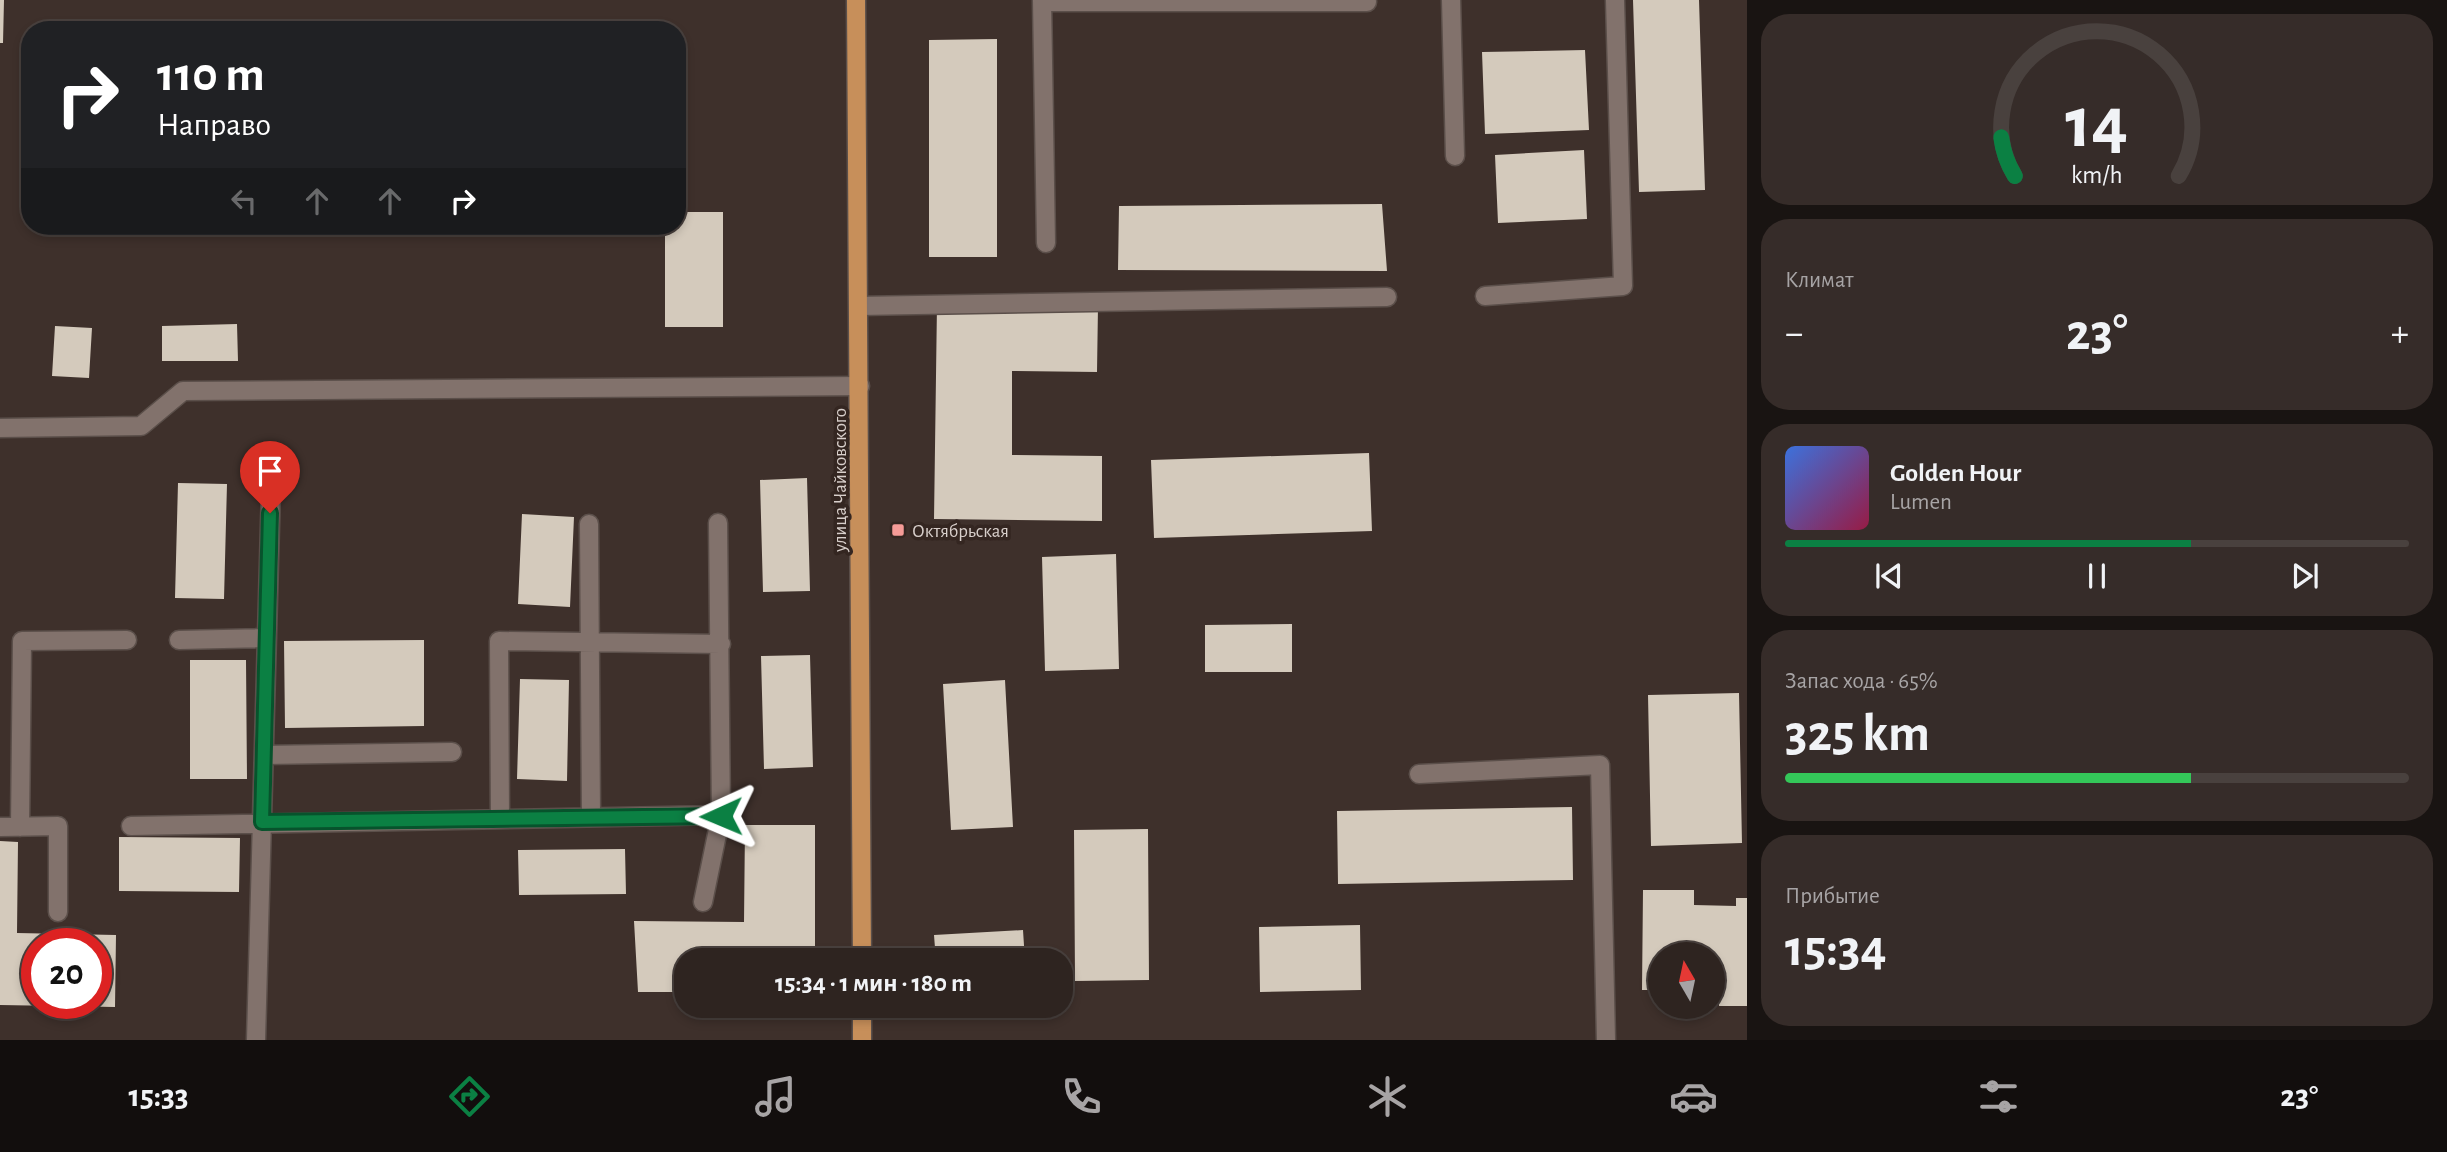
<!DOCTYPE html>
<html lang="ru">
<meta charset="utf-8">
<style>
:root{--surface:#2e2420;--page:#362c29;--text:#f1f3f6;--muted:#a7a4a5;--line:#49413e;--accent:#0b8043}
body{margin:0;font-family:"Alegreya Sans",sans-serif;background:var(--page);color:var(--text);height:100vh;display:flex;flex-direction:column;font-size:26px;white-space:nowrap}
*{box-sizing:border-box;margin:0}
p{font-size:23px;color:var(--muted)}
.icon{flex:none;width:38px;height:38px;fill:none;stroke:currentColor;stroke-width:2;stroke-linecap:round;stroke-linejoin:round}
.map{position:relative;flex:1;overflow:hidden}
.details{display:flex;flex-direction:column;gap:14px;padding:14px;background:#191412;width:700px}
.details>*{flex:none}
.guide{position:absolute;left:21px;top:21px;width:665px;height:214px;border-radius:28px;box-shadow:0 4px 10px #0003,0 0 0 2px var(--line);background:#202124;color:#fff;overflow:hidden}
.needle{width:46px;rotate:351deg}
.fabs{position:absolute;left:1648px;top:942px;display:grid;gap:14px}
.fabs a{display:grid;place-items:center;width:77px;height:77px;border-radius:50%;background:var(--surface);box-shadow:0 4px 10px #0003,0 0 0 2px var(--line);font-size:35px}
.speed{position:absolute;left:21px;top:928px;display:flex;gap:14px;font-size:35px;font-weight:700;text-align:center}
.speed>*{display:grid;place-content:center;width:91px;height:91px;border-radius:50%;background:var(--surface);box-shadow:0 4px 10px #0003,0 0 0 2px var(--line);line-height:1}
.speed .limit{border:10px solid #d22;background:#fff;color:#111}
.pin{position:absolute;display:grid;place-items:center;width:60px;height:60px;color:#fff;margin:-72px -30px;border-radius:50% 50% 50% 0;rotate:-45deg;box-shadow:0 0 7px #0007}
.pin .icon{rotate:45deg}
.me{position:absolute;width:77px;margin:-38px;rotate:269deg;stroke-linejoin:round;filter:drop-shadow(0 0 5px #0008)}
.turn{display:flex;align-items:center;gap:24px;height:147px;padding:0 21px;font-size:32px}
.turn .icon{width:91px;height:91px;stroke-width:2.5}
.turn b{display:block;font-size:49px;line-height:60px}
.lanes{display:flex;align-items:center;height:66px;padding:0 21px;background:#0003;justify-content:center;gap:35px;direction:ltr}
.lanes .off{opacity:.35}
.big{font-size:52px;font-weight:700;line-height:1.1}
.details .card{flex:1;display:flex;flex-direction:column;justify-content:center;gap:10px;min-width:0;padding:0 24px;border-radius:28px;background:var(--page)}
.details .dial{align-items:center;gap:0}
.dial svg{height:182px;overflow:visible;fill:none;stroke:var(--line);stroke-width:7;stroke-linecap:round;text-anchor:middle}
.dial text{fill:var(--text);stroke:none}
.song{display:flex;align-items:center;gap:21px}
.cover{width:84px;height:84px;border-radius:10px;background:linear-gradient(135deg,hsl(220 70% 55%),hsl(340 70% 35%))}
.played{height:7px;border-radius:4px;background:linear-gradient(90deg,var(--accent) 65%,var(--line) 65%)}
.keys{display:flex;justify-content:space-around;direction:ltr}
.heat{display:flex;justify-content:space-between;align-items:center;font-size:38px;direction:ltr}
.charge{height:10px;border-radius:5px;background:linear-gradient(90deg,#34c759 65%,var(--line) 0)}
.trip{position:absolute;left:674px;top:948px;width:399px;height:70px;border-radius:28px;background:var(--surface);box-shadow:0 4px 10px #0003,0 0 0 2px var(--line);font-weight:700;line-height:70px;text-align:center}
.menu{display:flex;height:112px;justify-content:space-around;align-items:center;background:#120e0d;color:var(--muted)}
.menu .icon{width:49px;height:49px}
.menu .current{color:var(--accent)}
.menu b{font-size:32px;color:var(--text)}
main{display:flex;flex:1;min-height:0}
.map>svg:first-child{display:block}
.building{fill:#d4cabc;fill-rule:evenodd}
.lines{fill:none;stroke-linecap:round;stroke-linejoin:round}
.minor-casing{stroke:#5b4f4a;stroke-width:21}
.major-casing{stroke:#5b4f4a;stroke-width:21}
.minor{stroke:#82726c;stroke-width:18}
.major{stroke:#c78f5a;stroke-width:18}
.route-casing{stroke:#07532c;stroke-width:18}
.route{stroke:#0b8043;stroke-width:12}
.poi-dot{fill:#f59b97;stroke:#342621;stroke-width:2.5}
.labels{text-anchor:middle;stroke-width:7;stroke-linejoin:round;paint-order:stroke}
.street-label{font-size:19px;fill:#d8cfcb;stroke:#342621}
.poi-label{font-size:19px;fill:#d8cfcb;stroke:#342621;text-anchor:start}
</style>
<main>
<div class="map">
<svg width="1747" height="1040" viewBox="0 0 1747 1040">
<rect width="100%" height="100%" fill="#3e302b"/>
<path class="building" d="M0,0H4L3,43H0Z
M1633,0H1699L1705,190L1639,192Z
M997,39V257H929V40Z
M1585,50L1589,130L1485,134L1482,52Z
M1584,150L1587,219L1498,223L1495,155Z
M1382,204L1387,271L1118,270L1119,206Z
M677,212H723V327H665V226H677Z
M937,304L1098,306L1097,372L1012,371V455L1102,456V521L934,519Z
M237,324L238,361H162V326Z
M55,326L92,328L89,378L52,376Z
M1369,453L1372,531L1154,538L1151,460Z
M807,478L810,591L763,592L760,480Z
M178,483L227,484L224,599L175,598Z
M522,514L574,517L570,607L518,604Z
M1116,554L1119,669L1045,671L1042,557Z
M1292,624V672H1205V625Z
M424,640V726L285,728L284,641Z
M810,655L813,767L764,769L761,656Z
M190,660H246L247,779H190Z
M520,679L569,680L567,781L517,779Z
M1005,680L1013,827L951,830L943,684Z
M1739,693L1742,843L1651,846L1648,695Z
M1572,807L1573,880L1338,884L1337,811Z
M745,825H815V961H686V992H638L634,921L744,922Z
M1148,829L1149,980L1075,981L1074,830Z
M119,837L240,838L239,892L119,891Z
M0,841L18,842L17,933L116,935L115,1007L0,1005ZM37,943H96V1003H37Z
M625,849L626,894L519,895L518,850Z
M1643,890H1694V905L1736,906V898H1747V1006H1719V991H1713V954H1661V990H1642Z
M1360,925L1361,990L1260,992L1259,927Z
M1023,930L1025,961H936L934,935Z"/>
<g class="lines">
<defs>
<path id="minor" d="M1042,0L1046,243
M1451,0L1455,156
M1042,2H1367
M1485,296L1623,286L1615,0
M859,306L1387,297
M0,428L141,426L183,391L860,386
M589,524L591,817
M179,640L267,638
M264,755L452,752
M1419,774L1600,765L1606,1040
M500,819L499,641L721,644
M131,826L721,815
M0,827L58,826V912
M20,827L22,641L127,640
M703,902L721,815L718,523
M256,1040L271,488"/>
<path id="major" d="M856,0L862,961
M862,1006V1040"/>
</defs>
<use href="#minor" class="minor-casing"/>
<use href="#major" class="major-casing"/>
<use href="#minor" class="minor"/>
<use href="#major" class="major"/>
</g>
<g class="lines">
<defs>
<path id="route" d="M270,513L262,822L721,816"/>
</defs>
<use href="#route" class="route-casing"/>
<use href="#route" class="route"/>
</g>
<rect class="poi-dot" x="891" y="523" width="14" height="14" rx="3.5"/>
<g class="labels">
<g class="street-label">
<text transform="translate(839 480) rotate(-90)" y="7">улица Чайковского</text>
</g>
<g class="poi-label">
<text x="912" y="537">Октябрьская</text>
</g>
</g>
</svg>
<div class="fabs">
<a><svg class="needle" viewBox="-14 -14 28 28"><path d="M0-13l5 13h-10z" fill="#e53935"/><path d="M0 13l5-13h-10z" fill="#a7a4a5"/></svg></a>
</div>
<div class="speed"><div class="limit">20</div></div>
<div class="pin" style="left:270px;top:513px;background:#d93025"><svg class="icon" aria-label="arrive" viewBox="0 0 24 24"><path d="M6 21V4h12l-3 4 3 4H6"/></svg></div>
<svg class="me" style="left:721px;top:816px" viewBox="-20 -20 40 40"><path d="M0-17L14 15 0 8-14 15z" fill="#0b8043" stroke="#fff" stroke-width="4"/></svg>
<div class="trip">15:34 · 1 мин · 180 m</div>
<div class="guide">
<div class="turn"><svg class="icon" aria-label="right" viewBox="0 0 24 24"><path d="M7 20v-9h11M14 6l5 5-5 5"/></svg><div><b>110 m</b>Направо</div></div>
<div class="lanes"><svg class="icon off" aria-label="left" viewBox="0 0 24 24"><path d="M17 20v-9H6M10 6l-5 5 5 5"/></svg><svg class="icon off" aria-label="ahead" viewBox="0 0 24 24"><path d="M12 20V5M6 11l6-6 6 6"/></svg><svg class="icon off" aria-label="ahead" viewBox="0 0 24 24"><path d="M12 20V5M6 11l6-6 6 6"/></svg><svg class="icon" aria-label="right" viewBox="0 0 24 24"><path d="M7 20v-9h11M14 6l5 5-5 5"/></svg></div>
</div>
</div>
<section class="details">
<div class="card dial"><svg viewBox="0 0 100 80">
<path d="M14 69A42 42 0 1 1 86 69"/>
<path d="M14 69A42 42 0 0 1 8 52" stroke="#0b8043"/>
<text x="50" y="56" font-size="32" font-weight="700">14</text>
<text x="50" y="72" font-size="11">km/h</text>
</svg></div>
<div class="card"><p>Климат</p>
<div class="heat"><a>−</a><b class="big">23°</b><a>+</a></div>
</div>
<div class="card">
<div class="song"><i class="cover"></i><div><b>Golden Hour</b><p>Lumen</p></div></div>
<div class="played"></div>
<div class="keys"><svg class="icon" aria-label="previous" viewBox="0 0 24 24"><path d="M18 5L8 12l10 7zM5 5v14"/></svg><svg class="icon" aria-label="pause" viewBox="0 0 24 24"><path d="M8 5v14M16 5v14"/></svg><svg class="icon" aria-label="next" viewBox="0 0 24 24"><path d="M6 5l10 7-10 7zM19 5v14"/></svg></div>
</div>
<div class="card"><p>Запас хода · 65%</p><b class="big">325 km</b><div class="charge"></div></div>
<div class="card"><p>Прибытие</p><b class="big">15:34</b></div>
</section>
</main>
<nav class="menu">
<b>15:33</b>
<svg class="icon current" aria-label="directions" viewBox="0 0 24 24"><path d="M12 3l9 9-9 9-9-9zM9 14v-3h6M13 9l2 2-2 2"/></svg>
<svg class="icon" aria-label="music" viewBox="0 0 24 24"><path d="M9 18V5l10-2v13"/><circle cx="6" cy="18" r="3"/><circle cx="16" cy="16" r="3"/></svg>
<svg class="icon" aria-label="phone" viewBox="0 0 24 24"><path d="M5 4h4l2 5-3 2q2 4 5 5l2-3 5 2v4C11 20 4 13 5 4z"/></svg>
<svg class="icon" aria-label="climate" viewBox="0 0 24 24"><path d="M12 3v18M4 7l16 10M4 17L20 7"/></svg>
<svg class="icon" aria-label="car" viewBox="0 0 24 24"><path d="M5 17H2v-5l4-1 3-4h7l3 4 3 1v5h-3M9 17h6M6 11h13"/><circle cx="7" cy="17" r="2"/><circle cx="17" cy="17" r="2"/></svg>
<svg class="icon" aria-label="filters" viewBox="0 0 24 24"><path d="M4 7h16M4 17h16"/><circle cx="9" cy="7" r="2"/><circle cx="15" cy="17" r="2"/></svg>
<b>23°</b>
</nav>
